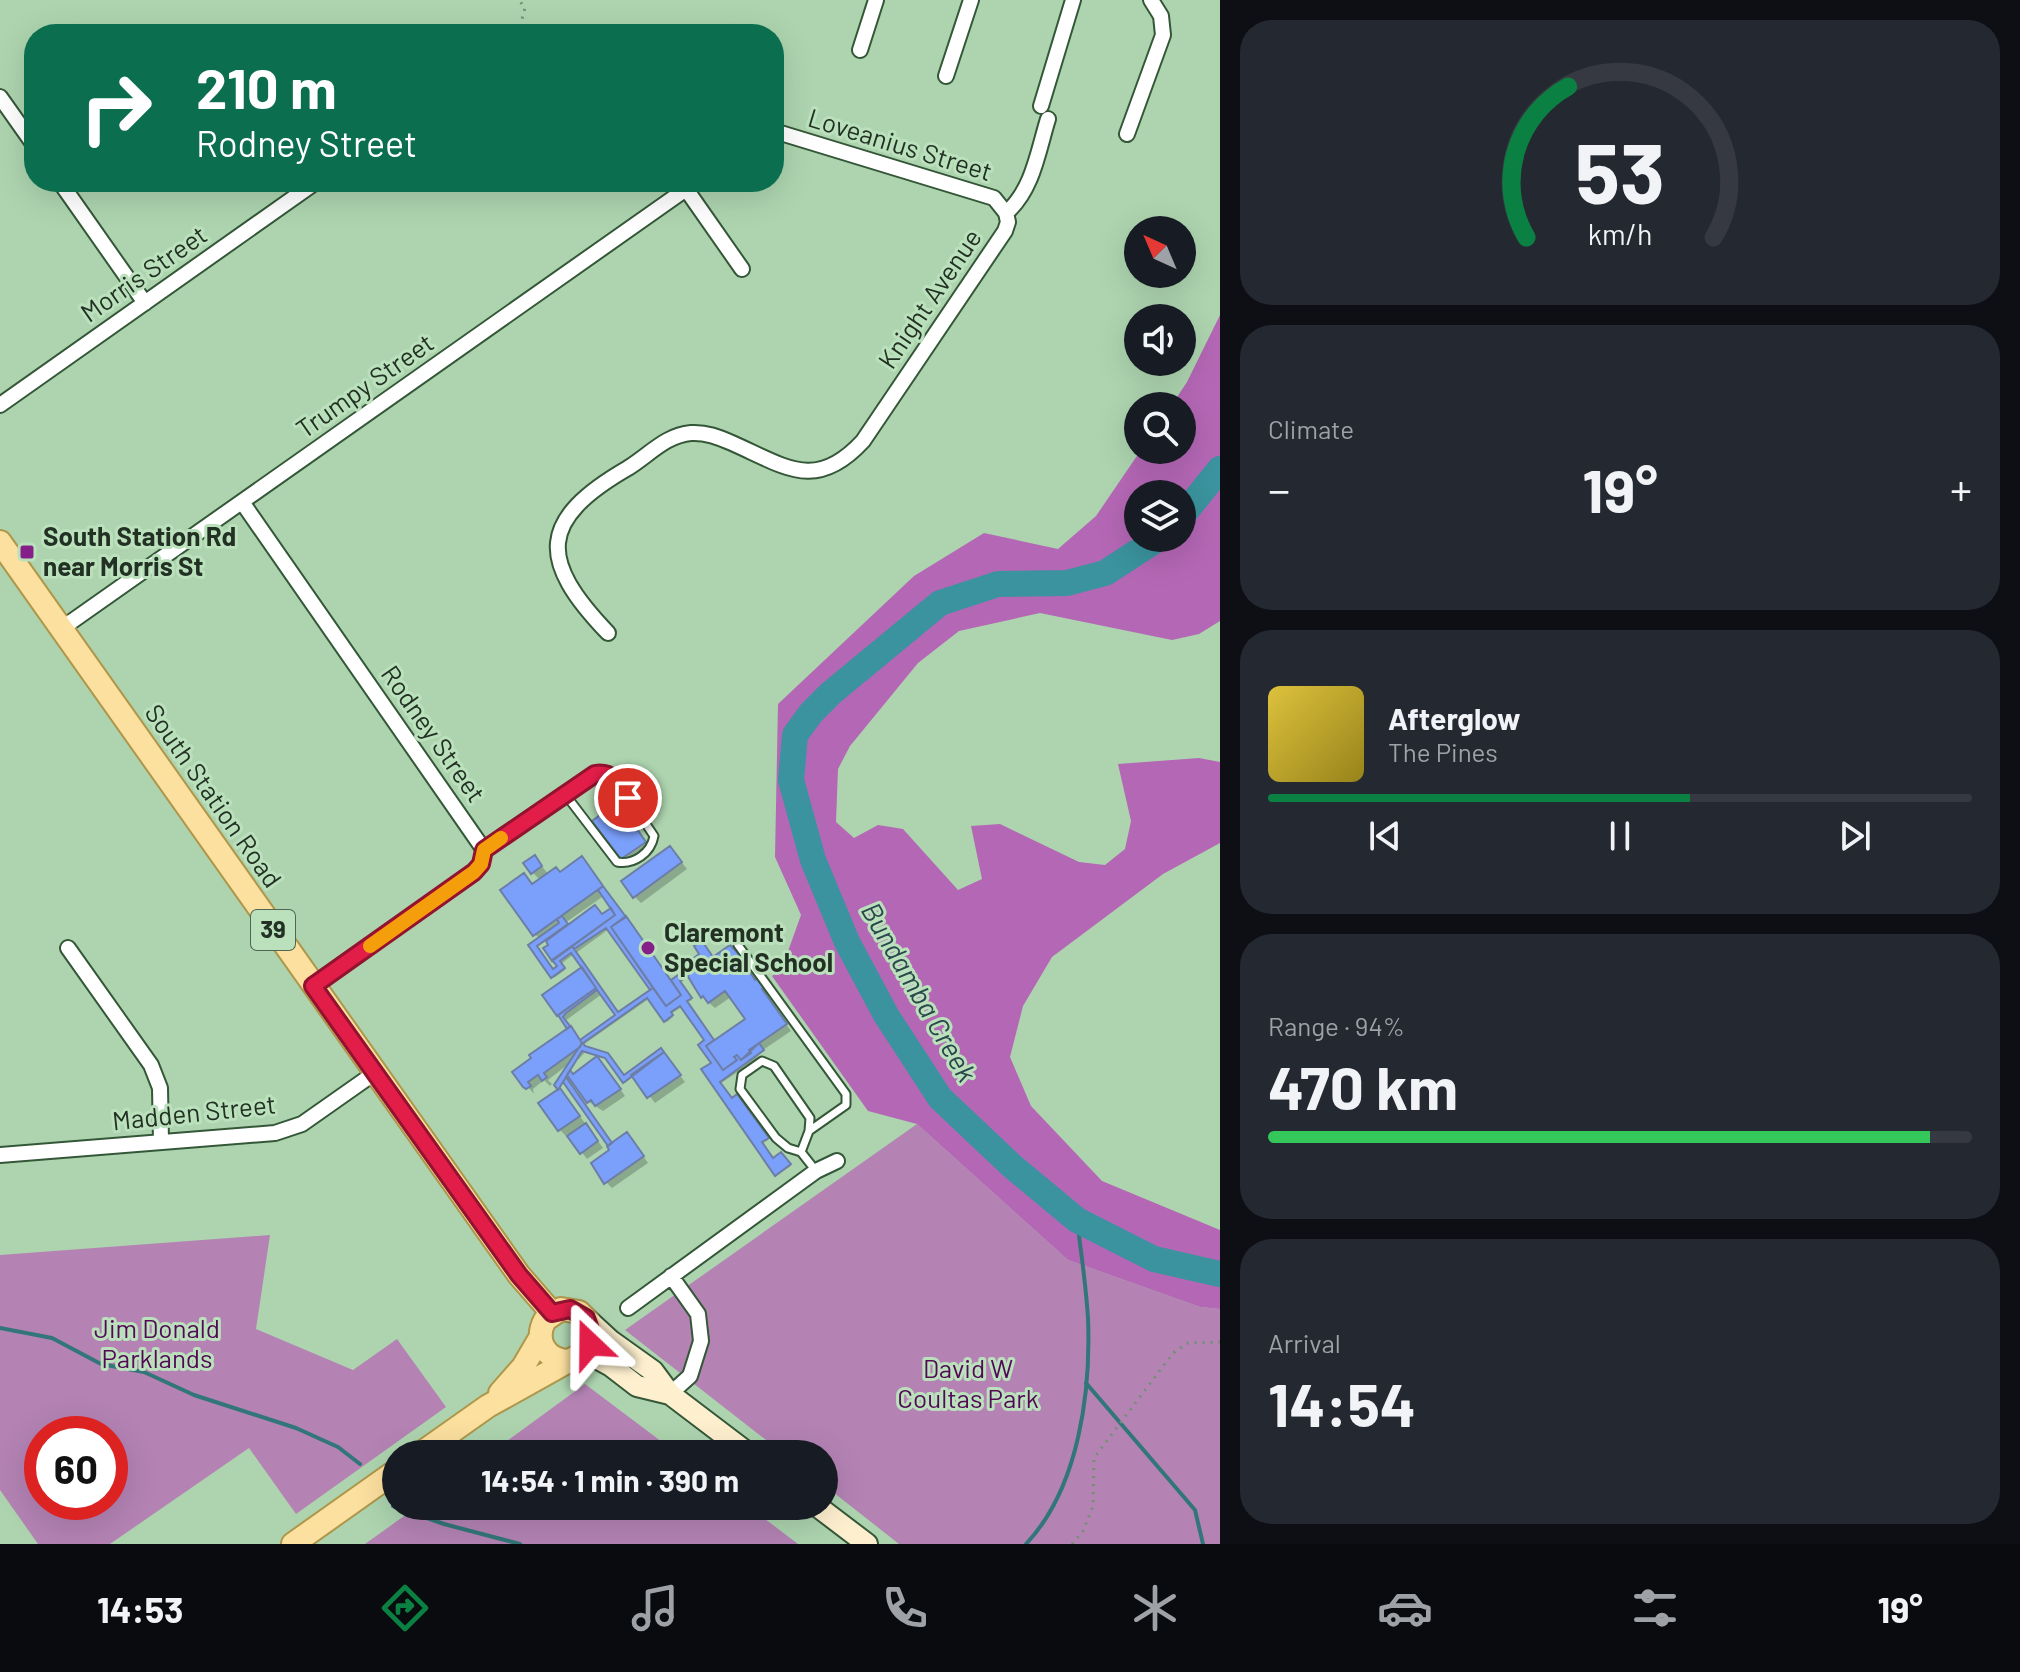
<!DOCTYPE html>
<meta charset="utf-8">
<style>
:root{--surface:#171b24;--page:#242831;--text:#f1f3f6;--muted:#9ea1a6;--line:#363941;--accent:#0b8043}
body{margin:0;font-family:Barlow,sans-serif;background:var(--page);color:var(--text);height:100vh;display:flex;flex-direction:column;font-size:30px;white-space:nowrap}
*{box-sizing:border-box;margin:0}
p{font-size:26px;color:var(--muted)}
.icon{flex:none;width:44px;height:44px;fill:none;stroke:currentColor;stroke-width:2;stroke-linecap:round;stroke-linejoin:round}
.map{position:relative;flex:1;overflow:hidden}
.sheet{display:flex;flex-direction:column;gap:20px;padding:20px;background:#0d0f14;width:800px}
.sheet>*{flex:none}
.hud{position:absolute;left:24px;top:24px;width:760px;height:168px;border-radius:32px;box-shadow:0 8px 32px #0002;background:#0b6e4f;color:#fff;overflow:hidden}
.needle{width:52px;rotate:316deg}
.tools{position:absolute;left:1124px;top:216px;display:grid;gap:16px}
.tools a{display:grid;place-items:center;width:72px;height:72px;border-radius:50%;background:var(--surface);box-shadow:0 8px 32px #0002;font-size:40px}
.speed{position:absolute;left:24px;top:1416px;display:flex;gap:16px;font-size:40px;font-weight:700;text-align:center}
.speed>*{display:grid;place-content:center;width:104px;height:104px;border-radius:50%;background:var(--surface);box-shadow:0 8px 32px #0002;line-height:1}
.speed .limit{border:12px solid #d22;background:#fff;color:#111}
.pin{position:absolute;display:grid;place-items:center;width:68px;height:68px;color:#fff;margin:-34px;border:4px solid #fff;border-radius:50%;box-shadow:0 2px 8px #0007}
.me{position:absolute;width:88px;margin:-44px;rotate:337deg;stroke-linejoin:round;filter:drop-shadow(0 0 6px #0008)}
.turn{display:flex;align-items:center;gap:28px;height:168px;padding:0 40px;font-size:36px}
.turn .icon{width:104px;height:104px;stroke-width:2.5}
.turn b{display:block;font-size:56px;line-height:68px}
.big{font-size:60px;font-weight:700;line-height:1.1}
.sheet .widget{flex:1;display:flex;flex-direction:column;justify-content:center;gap:12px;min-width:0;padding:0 28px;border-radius:32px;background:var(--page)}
.sheet .dial{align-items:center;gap:0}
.dial svg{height:208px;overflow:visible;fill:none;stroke:var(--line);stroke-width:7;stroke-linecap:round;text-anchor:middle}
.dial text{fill:var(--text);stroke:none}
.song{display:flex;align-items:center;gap:24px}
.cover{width:96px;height:96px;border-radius:12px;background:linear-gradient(135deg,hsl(50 70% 55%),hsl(50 70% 35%))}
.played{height:8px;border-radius:4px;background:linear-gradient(90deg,var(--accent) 60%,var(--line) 60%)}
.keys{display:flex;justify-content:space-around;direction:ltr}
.heat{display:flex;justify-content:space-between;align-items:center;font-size:44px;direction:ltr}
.charge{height:12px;border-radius:6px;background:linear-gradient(90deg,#34c759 94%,var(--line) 0)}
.trip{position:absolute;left:382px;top:1440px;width:456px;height:80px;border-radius:40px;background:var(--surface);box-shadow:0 8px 32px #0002;font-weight:700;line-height:80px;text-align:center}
.tab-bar{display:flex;height:128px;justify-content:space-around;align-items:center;background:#090b0e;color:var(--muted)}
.tab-bar .icon{width:56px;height:56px}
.tab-bar .on{color:var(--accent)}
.tab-bar b{font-size:36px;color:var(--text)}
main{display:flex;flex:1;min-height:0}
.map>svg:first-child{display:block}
.green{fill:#b483b4;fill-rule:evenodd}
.forest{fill:#b467b5;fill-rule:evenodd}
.shadow{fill:#0003;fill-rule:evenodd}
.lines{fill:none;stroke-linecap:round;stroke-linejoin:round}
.stream{stroke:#337679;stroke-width:4}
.river{stroke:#3a939e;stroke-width:26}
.building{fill:#7ba0fc;stroke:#6d7ea6;stroke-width:2}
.lane-casing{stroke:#345738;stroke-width:11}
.street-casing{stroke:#345738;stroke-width:18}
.secondary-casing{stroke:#345738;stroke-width:24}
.primary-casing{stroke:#ae964a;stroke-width:26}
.path{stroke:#739075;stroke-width:3;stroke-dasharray:2 6;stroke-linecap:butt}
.lane{stroke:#fff;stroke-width:7}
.street{stroke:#fff;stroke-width:14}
.secondary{stroke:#fef0cf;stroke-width:20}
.primary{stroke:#fce09f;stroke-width:22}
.route-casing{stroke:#92132f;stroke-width:20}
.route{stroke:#e11d48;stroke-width:14}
.slow{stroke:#f59e0b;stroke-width:14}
.poi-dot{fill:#852089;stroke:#bae1bc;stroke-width:3}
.labels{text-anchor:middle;stroke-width:6;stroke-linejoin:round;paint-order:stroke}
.shield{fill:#bae1bc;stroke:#506651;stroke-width:2}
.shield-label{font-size:24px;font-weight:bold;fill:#223123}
.street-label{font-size:26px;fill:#223123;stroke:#bae1bc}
.poi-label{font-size:26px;font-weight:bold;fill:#223123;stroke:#bae1bc;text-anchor:start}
.park-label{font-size:26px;fill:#530855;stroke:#bae1bc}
.water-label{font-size:28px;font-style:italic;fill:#2b474b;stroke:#bae1bc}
</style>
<main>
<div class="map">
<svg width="1220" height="1544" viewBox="0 0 1220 1544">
<rect width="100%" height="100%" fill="#add4af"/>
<path class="green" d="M917,1124L1068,1260L1200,1307L1220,1309V1544H899L824,1485V1454H784L625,1330Z
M270,1235L256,1329L353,1370L397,1339L446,1407L296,1514L249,1448L110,1544H38L0,1490V1255ZM110,1434V1502H42V1434Z
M585,1384L678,1454H489Z
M418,1506H748L798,1544H365Z"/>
<path class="forest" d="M1220,315V621L1199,634L1172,640L1040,613L959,631L918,663L850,746L838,769L836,822L854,838L878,825L903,829L958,890L982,879L971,826L1000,824L1079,862L1105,865L1125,849L1131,821L1118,764L1199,758L1220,762V843L1163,874L1052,957L1023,1006L1010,1057L1031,1106L1102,1181L1220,1230V1309L1200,1307L1068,1260L917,1124L868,1111L772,976L782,968L801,915L775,857L778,704L914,576L984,533L1058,549L1096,516L1141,450H1182V406H1171L1187,382ZM1138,494H1182V538H1138Z"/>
<path class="shadow" d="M624,811L650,849L629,864L622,858Z
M676,855L687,869L641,903L635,897Z
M540,864L549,875L588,865L672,982L687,971L736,954L752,971L750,972L768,994L766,996L791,1031L763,1050L755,1060L720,1084L732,1101L738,1098L768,1140L762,1144L773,1160L781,1155L791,1166L777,1175L704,1070L714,1063L701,1045L707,1041L683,1006L671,1014L673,1017L667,1022L650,998L583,1045L586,1049L607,1054L624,1077L664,1054L685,1082L655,1103L634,1076L625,1083L608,1058L585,1052L579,1059H575L548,1080L552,1084L550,1086L544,1080L533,1089L534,1094L515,1072L581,1042L617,1016L602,994L565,1021L559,1015L584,968L574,954L561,964L565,970L554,978L531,945L539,939L503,890L533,886L541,881L533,873ZM605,895L618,915L603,916L568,927L565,923ZM609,929L652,991L618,1015L576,953ZM547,940L560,966L553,971L536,948ZM690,976L702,997L715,1008L731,997L747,1019L714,1042L686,1003L692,1000L680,983Z
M603,1065L625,1096L603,1111L589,1102L569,1075L574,1076Z
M563,1077L612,1145L633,1141L648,1163L612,1188L606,1182L612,1150L565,1082L559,1087L560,1090L557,1085Z
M566,1097L603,1148L587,1159L568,1134L566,1136L560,1130L541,1104Z"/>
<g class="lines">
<path class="stream" d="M0,1328L52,1338L101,1364L144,1372L194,1395L296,1428L338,1447L360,1464
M1086,1383L1195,1510L1203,1544
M393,1506L444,1524L520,1544
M1026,1544C1079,1488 1091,1392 1088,1318C1086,1285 1081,1252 1077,1220"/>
<path class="river" d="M1182,516L1220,469
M1159,538L1105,573L1067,583L998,584L940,603L831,693L811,713L795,735L791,780L813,860L847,942L886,1015L940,1098L1012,1166L1077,1220L1154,1259L1220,1274"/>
</g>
<path class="building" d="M618,802L646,842L621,859L592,821Z
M670,846L682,862L633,898L621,881Z
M535,855L542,866L531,874L523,863Z
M582,856L603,886L533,936L500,890L524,873L532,884L556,867L560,872Z
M603,886L626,917L611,927L653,988L650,990L606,928L574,949L572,946L615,915L598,890Z
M595,905L602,914L611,908L615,915L552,961L543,948L548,945L546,941Z
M562,916L568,924L537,946L553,969L557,966L552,960L572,946L618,1012L653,988L666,1006L681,995L671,980L685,970L682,967L699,954L694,946L702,941L713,957L680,981L692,998L687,1001L714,1040L706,1046L723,1070L737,1060L734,1057L737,1055L741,1060L759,1043L764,1050L720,1082L732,1098L737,1094L769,1138L762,1142L773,1158L781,1152L791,1164L775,1176L701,1069L711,1063L698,1045L704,1040L680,1006L671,1012L673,1015L664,1022L647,998L583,1043L585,1046L608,1053L624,1075L661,1048L664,1052L623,1083L605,1058L582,1051L558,1090L554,1085L582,1043L580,1040L615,1015L597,990L566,1013L563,1017L570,1026L567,1029L558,1015L596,988L571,953L560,961L565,968L551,978L528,945L559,923L557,919Z
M626,916L681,995L666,1006L611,927Z
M730,945L748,964L746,966L755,980L757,978L764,988L762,989L787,1024L749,1050L751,1053L741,1060L737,1055L734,1057L737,1060L723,1070L706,1046L745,1019L725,991L708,1003L703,996L701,998L687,975Z
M582,967L596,988L557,1016L542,995Z
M571,1026L582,1043L580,1047L544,1073L547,1077L542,1081L538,1075L528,1082L531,1086L526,1089L523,1087L512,1072L531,1058L529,1055Z
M664,1052L681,1075L647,1098L631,1075Z
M597,1056L621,1089L595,1106L591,1100L587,1103L567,1075L570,1070L573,1074Z
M566,1077L612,1143L608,1146L563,1082Z
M560,1088L580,1116L558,1131L538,1103Z
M586,1123L598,1141L580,1154L567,1136Z
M627,1132L644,1156L604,1184L591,1163L609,1150L607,1146Z"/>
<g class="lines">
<defs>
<path id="lane" d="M484,850L595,774L602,773L615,778L654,836C651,853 634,865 617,862L565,794
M738,945L846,1094V1105L809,1131
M801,1152L809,1131L810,1118L774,1066L762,1061L742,1075L740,1089L776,1138L788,1148L801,1152L816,1171"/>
<path id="street" d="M860,50L876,0
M946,76L971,0
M0,97L34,145
M1041,106L1073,0
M774,131L994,198L1006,213
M1127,134L1163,35L1161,16L1151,0
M60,182L145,303
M686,189L742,269
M0,405L316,182
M242,502L484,850L481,864L474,872L313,986
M61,629L696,182
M608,633C538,560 538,520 628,468C649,455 666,435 691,433C706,432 719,437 732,443C786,467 816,492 863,441L1005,231L1008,222L1006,213C1033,190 1038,151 1048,119
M68,948L151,1065L160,1088L161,1142
M0,1155L275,1133L302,1124L376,1072
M628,1308L816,1171L837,1161
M670,1394L690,1376L701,1341L698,1314L671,1276"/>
<path id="secondary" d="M586,1318L611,1341L653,1371L670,1394L749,1454
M585,1352L611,1366L637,1386L670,1394
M817,1506L867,1544"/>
<path id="primary" d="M0,542L519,1275L552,1313
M500,1393L523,1367L540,1338
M420,1454L488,1406L585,1352C595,1337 593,1324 579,1312L561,1309L545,1320C534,1340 545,1360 569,1361
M293,1544L396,1471"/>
</defs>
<use href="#lane" class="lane-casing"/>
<use href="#street" class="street-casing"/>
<use href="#secondary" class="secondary-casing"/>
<use href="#primary" class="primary-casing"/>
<path class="path" d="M518,34L525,8L519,0
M1072,1544L1083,1531L1093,1506L1094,1458L1173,1353L1188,1343L1220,1342"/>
<use href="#lane" class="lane"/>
<use href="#street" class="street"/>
<use href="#secondary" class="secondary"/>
<use href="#primary" class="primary"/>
</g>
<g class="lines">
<defs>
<path id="route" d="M590,1344L592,1335L586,1318L570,1309L552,1313L519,1275L313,986L474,872L481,864L484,850L595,774C613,771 619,784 628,798"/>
</defs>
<use href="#route" class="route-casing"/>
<use href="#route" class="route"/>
<path class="slow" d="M370,946L474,872L481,864L484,850L501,838"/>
</g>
<g class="poi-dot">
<rect x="19" y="544" width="16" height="16" rx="4"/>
<circle cx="648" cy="948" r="8"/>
</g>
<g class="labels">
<rect class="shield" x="251" y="910" width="44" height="40" rx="6"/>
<g class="shield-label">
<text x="273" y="938">39</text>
</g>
<g class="street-label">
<text transform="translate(900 145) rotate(17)" y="9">Loveanius Street</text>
<text transform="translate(144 274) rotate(-35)" y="9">Morris Street</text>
<text transform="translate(930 299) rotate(-56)" y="9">Knight Avenue</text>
<text transform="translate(365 386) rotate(-35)" y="9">Trumpy Street</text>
<text transform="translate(433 734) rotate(55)" y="9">Rodney Street</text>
<text transform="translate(213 796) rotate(55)" y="9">South Station Road</text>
<text transform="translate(194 1113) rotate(-6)" y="9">Madden Street</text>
</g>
<g class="poi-label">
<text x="43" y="546">South Station Rd<tspan x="43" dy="30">near Morris St</tspan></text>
<text x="664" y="942">Claremont<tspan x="664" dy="30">Special School</tspan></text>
</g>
<g class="park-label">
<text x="157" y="1338">Jim Donald<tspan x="157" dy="30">Parklands</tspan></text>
<text x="968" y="1378">David W<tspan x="968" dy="30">Coultas Park</tspan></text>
</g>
<g class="water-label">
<text transform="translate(919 992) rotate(60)" y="10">Bundamba Creek</text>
</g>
</g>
</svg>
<div class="tools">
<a><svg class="needle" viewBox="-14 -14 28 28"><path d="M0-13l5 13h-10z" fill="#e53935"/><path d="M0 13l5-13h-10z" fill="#9ea1a6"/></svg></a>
<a><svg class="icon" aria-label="sound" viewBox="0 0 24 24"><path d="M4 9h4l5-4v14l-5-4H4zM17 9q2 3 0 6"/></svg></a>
<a><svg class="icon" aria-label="search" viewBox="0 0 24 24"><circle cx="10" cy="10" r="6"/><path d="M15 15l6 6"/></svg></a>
<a><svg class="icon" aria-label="layers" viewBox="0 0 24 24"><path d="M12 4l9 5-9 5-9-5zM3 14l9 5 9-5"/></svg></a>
</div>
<div class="speed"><div class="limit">60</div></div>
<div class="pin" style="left:628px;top:798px;background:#d93025"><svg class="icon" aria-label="arrive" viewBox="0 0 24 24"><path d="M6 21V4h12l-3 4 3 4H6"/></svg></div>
<svg class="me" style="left:590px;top:1344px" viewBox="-20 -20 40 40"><path d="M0-17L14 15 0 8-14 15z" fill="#e11d48" stroke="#fff" stroke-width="4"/></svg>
<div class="trip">14:54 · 1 min · 390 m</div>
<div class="hud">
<div class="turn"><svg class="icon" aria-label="right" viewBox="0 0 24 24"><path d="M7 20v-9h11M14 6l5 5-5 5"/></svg><div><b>210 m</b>Rodney Street</div></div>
</div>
</div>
<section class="sheet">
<div class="widget dial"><svg viewBox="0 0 100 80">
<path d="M14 69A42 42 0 1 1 86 69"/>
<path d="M14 69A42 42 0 0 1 30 11" stroke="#0b8043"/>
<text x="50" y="56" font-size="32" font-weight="700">53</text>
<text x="50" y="72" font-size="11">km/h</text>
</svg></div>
<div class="widget"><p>Climate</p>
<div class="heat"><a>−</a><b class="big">19°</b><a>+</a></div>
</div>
<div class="widget">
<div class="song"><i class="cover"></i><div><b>Afterglow</b><p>The Pines</p></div></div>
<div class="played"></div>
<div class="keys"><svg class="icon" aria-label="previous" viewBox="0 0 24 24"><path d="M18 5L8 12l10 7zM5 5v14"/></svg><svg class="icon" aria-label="pause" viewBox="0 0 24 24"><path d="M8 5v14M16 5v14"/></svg><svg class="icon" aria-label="next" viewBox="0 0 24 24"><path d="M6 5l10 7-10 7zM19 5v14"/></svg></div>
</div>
<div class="widget"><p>Range · 94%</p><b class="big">470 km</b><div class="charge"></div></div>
<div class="widget"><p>Arrival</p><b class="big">14:54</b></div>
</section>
</main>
<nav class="tab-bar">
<b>14:53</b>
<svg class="icon on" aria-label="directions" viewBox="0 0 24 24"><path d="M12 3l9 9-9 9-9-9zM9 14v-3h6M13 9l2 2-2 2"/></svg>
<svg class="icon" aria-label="music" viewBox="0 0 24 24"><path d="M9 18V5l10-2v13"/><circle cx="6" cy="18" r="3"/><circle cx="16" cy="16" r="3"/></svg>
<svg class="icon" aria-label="phone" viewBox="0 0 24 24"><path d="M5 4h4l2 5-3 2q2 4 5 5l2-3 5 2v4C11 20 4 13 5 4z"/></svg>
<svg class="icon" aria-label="climate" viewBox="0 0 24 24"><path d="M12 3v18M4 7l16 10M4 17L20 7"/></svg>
<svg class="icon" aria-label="car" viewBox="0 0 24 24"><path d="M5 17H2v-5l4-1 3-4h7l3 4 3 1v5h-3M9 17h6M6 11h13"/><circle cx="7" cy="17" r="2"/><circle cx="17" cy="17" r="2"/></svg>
<svg class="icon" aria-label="filters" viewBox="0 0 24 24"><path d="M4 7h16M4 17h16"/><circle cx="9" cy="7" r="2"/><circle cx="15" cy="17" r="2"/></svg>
<b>19°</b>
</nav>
